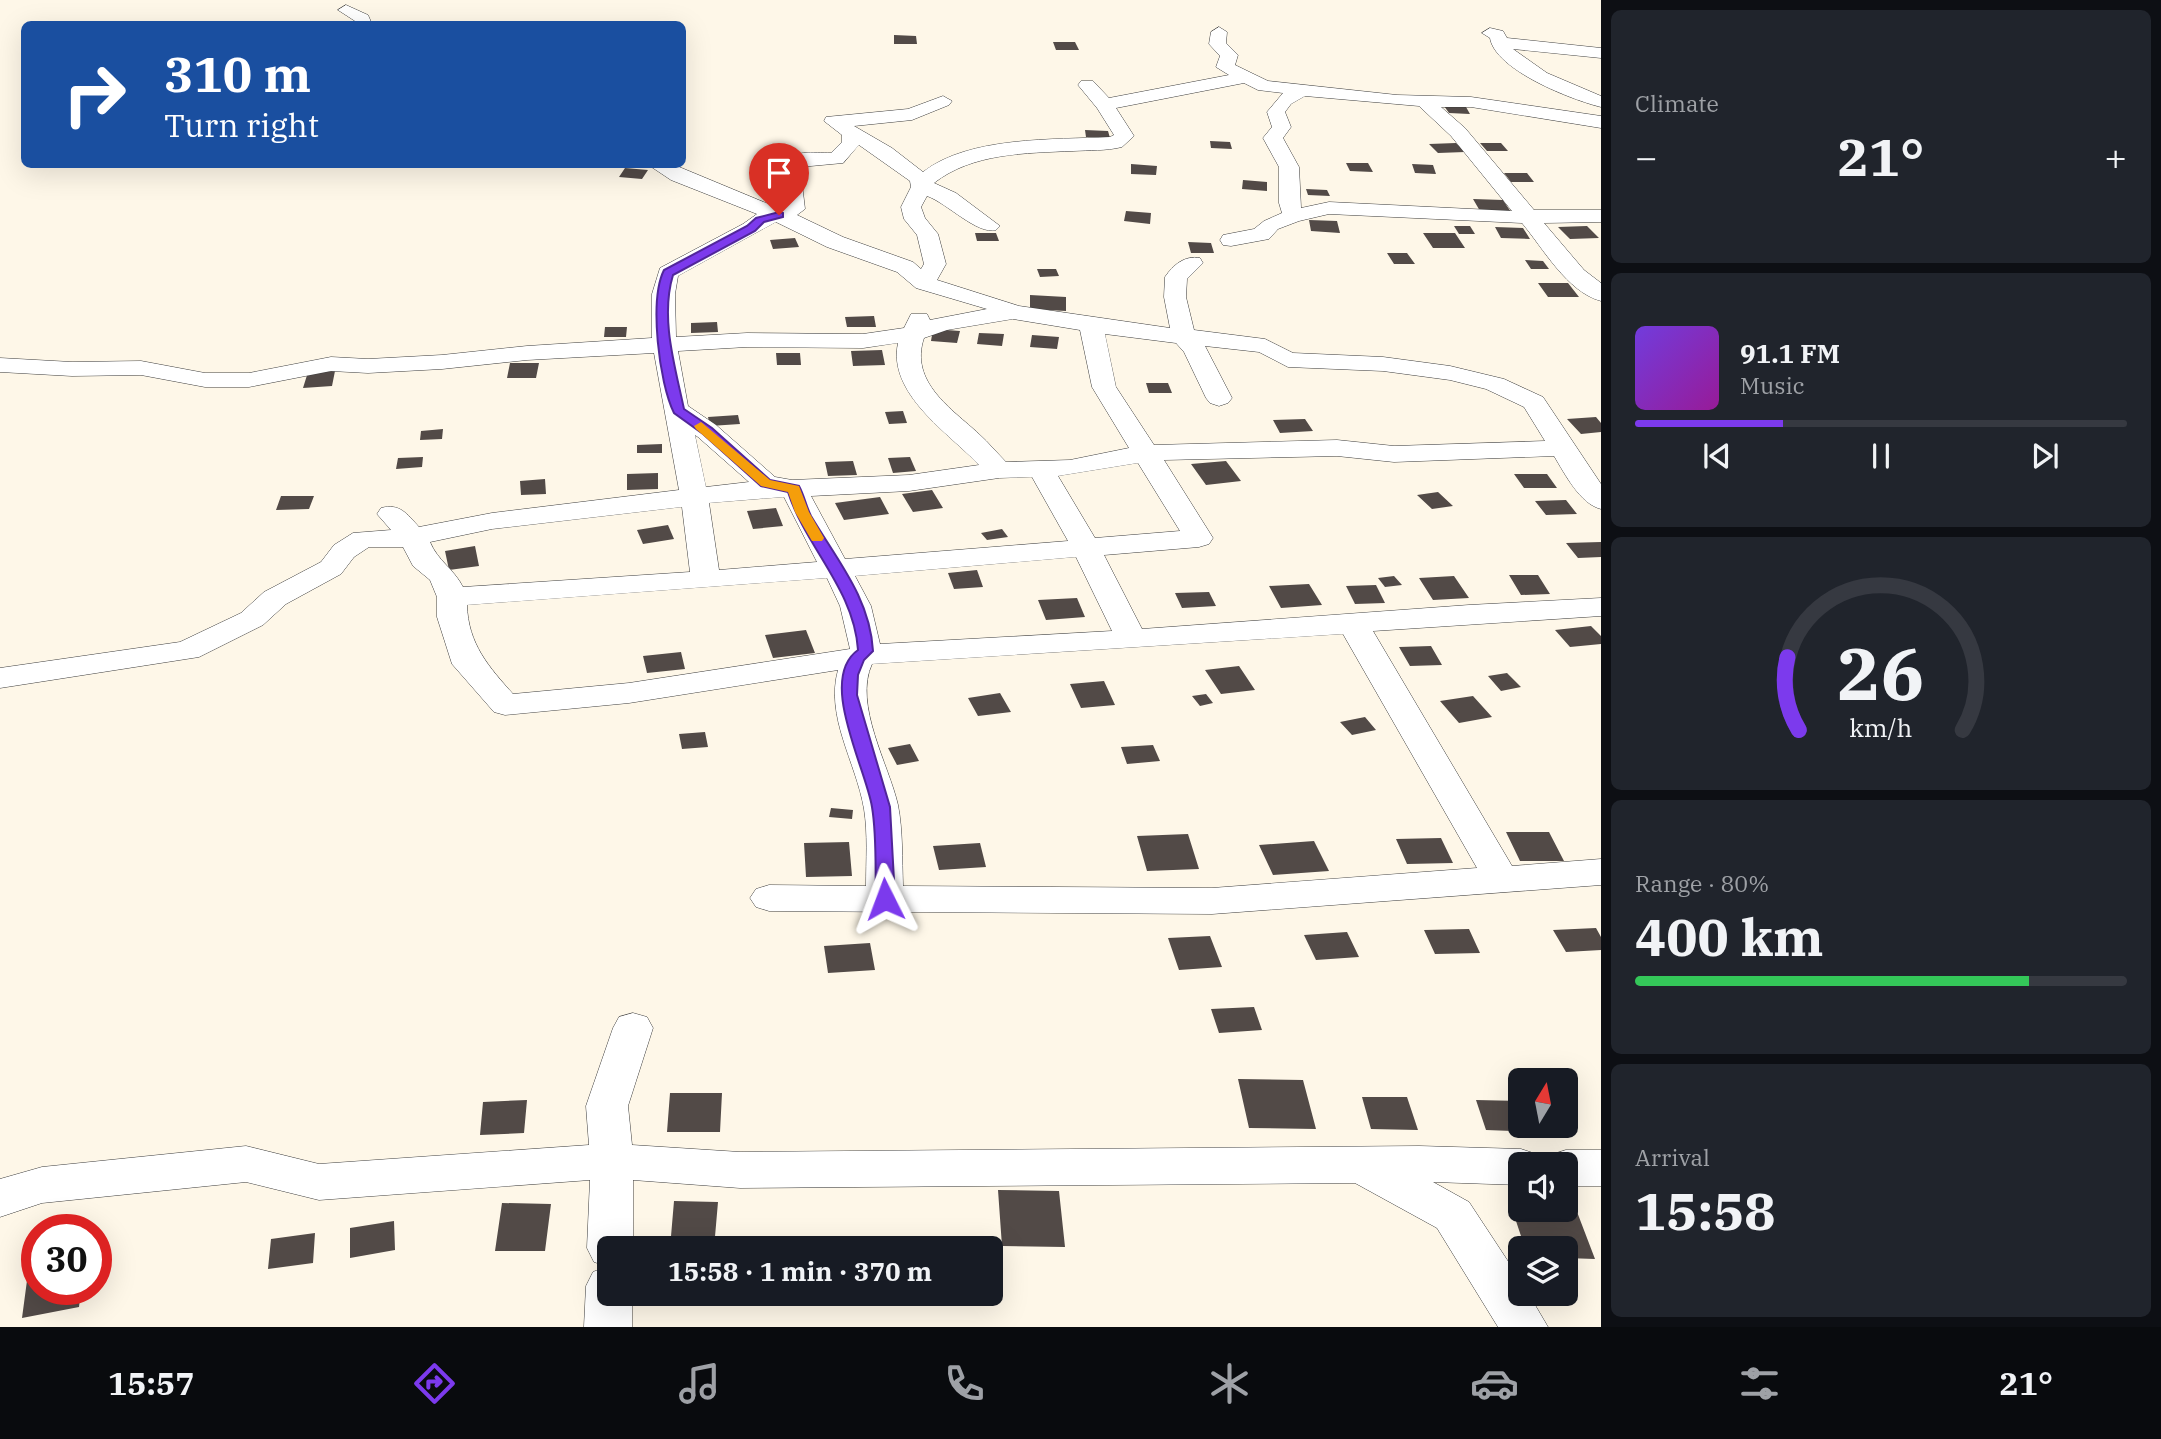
<!DOCTYPE html>
<meta charset="utf-8">
<style>
:root{--surface:#171b24;--page:#20242c;--text:#f1f3f6;--muted:#9ea1a6;--line:#363941;--accent:#7c3aed}
body{margin:0;font-family:"IBM Plex Serif",serif;background:var(--page);color:var(--text);height:100vh;display:flex;flex-direction:column;font-size:26px;white-space:nowrap}
*{box-sizing:border-box;margin:0}
p{font-size:23px;color:var(--muted)}
.icon{flex:none;width:38px;height:38px;fill:none;stroke:currentColor;stroke-width:2;stroke-linecap:round;stroke-linejoin:round}
.map{position:relative;flex:1;overflow:hidden}
.side{display:flex;flex-direction:column;gap:10px;padding:10px;background:#0d0f14;width:560px}
.side>*{flex:none}
.guide{position:absolute;left:21px;top:21px;width:665px;height:147px;border-radius:10px;box-shadow:0 7px 28px #0002;background:#1a4fa0;color:#fff;overflow:hidden}
.needle{width:46px;rotate:10deg}
.tools{position:absolute;left:1508px;top:1068px;display:grid;gap:14px}
.tools a{display:grid;place-items:center;width:70px;height:70px;border-radius:10px;background:var(--surface);box-shadow:0 7px 28px #0002;font-size:35px}
.speed{position:absolute;left:21px;top:1214px;display:flex;gap:14px;font-size:35px;font-weight:700;text-align:center}
.speed>*{display:grid;place-content:center;width:91px;height:91px;border-radius:50%;background:var(--surface);box-shadow:0 7px 28px #0002;line-height:1}
.speed .limit{border:10px solid #d22;background:#fff;color:#111}
.pin{position:absolute;display:grid;place-items:center;width:60px;height:60px;color:#fff;margin:-72px -30px;border-radius:50% 50% 50% 0;rotate:-45deg;box-shadow:0 0 7px #0007}
.pin .icon{rotate:45deg}
.me{position:absolute;width:77px;margin:-38px;rotate:357deg;stroke-linejoin:round;filter:drop-shadow(0 0 5px #0008)}
.turn{display:flex;align-items:center;gap:24px;height:147px;padding:0 28px;font-size:32px}
.turn .icon{width:91px;height:91px;stroke-width:2.5}
.turn b{display:block;font-size:49px;line-height:60px}
.big{font-size:52px;font-weight:700;line-height:1.1}
.side .widget{flex:1;display:flex;flex-direction:column;justify-content:center;gap:10px;min-width:0;padding:0 24px;border-radius:10px;background:var(--page)}
.side .dial{align-items:center;gap:0}
.dial svg{height:182px;overflow:visible;fill:none;stroke:var(--line);stroke-width:7;stroke-linecap:round;text-anchor:middle}
.dial text{fill:var(--text);stroke:none}
.song{display:flex;align-items:center;gap:21px}
.cover{width:84px;height:84px;border-radius:10px;background:linear-gradient(135deg,hsl(260 70% 55%),hsl(300 70% 35%))}
.played{height:7px;border-radius:4px;background:linear-gradient(90deg,var(--accent) 30%,var(--line) 30%)}
.keys{display:flex;justify-content:space-around;direction:ltr}
.heat{display:flex;justify-content:space-between;align-items:center;font-size:38px;direction:ltr}
.charge{height:10px;border-radius:5px;background:linear-gradient(90deg,#34c759 80%,var(--line) 0)}
.trip{position:absolute;left:597px;top:1236px;width:406px;height:70px;border-radius:10px;background:var(--surface);box-shadow:0 7px 28px #0002;font-weight:700;line-height:70px;text-align:center}
.tabs{display:flex;height:112px;justify-content:space-around;align-items:center;background:#090b0e;color:var(--muted)}
.tabs .icon{width:49px;height:49px}
.tabs .selected{color:var(--accent)}
.tabs b{font-size:32px;color:var(--text)}
main{display:flex;flex:1;min-height:0}
.map>svg:first-child{display:block}
.building{fill:#524a47}
.lines{fill:none;stroke-linecap:round;stroke-linejoin:round}
.street-casing{stroke:#3d3d3d;stroke-width:1}
.street{fill:#fff;fill-rule:evenodd}
.route{fill:#7c3aed;stroke:#51269a;stroke-width:2}
.slow{fill:#f59e0b}
</style>
<main>
<div class="map">
<svg width="1601" height="1327" viewBox="0 0 1601 1327">
<rect width="100%" height="100%" fill="#fef7e8"/>
<path class="building" d="M894,35L916,36L917,44H894Z
M1053,42H1075L1079,50H1056Z
M1444,106L1466,107L1470,114L1449,113Z
M1085,130L1108,131L1110,138L1086,137Z
M1210,141L1230,142L1232,149L1211,148Z
M1456,143L1465,152L1438,153L1429,144Z
M1480,143H1501L1508,151H1487Z
M1346,163H1368L1373,172L1350,171Z
M1131,164L1157,166L1156,175L1131,174Z
M1412,164L1433,165L1436,174L1415,173Z
M625,168L648,170L642,179L619,177Z
M1504,173H1527L1534,182H1511Z
M1243,180L1267,182V191L1242,189Z
M1306,189L1327,190L1330,196L1308,195Z
M1473,199L1503,200L1511,212L1480,211Z
M1126,211L1151,213L1150,224L1124,221Z
M1309,220L1337,221L1340,233L1311,231Z
M1454,226H1470L1475,234H1459Z
M1587,226L1599,238L1570,239L1558,227Z
M1495,227L1523,228L1530,239L1501,238Z
M975,233H996L999,241H977Z
M1423,233H1455L1465,248H1433Z
M795,238L799,247L773,249L770,240Z
M1188,242L1211,243L1214,253H1191Z
M1387,253H1407L1415,264H1394Z
M1525,260L1543,261L1549,269H1531Z
M1037,269H1056L1059,276L1040,277Z
M1538,283H1568L1579,297H1548Z
M1030,295L1066,297V311L1030,309Z
M874,316L876,327H847L845,317Z
M717,322L718,332L691,333V323Z
M605,327H627L626,337H604Z
M933,329L960,331L957,343L931,341Z
M979,333L1004,334L1002,346L977,344Z
M1032,335L1059,337L1057,349L1030,347Z
M882,350L885,365L853,366L851,351Z
M776,353H800L801,365H777Z
M510,363H539L536,378H507Z
M335,371L332,386L303,388L308,372Z
M1146,383H1168L1172,393H1149Z
M903,411L907,423L889,424L885,412Z
M738,415L740,424L710,426L708,417Z
M1596,417L1601,423V432L1581,434L1567,419Z
M1305,419L1313,431L1280,433L1273,420Z
M443,429L442,439L420,440L421,431Z
M662,444V453H637V445Z
M423,457L422,467L396,469L398,458Z
M910,457L916,471L893,473L888,458Z
M853,461L857,475L828,476L825,462Z
M1226,461L1241,481L1206,485L1191,464Z
M658,473V489L627,490V474Z
M1514,474H1547L1557,488H1524Z
M545,479L546,494L521,495L520,481Z
M932,490L943,508L913,512L902,494Z
M1438,492L1453,506L1432,509L1417,495Z
M281,496H314L309,509L276,510Z
M880,497L889,514L844,520L835,503Z
M1566,500L1577,514L1546,515L1535,501Z
M776,508L783,526L753,529L747,511Z
M668,525L674,539L643,544L637,530Z
M1002,529L1008,537L987,540L981,533Z
M1601,542V557L1578,558L1566,543Z
M475,546L479,566L449,570L445,551Z
M977,570L983,587L954,589L948,573Z
M1509,575H1538L1550,594L1521,595Z
M1394,576L1402,585L1385,587L1378,578Z
M1454,576L1469,598L1433,600L1419,578Z
M1309,584L1322,605L1281,608L1269,586Z
M1376,585L1385,603L1355,604L1346,586Z
M1209,592L1216,606L1182,608L1175,593Z
M1077,598L1085,617L1046,620L1038,600Z
M1591,626L1601,636V644L1570,647L1555,630Z
M806,630L815,653L773,658L765,635Z
M1431,646L1442,665L1410,666L1399,647Z
M681,652L685,669L647,673L643,656Z
M1239,666L1255,690L1221,694L1205,670Z
M1507,673L1521,687L1501,691L1488,676Z
M1104,681L1115,705L1081,708L1070,684Z
M1000,693L1011,712L978,716L968,698Z
M1206,694L1213,703L1200,706L1192,696Z
M1473,696L1492,717L1459,723L1440,701Z
M1365,717L1376,730L1352,735L1340,722Z
M705,732L708,747L682,749L679,734Z
M910,744L919,761L897,765L888,748Z
M1153,745L1160,761L1127,764L1121,747Z
M831,808L853,810L852,819L829,817Z
M1506,832H1549L1564,861H1520Z
M1188,834L1199,869L1147,871L1137,836Z
M1441,838L1453,863L1407,864L1396,839Z
M1314,841L1329,871L1273,875L1259,845Z
M849,842L852,876L806,877L804,843Z
M980,843L986,867L939,870L933,846Z
M1596,928L1601,937V950L1566,952L1553,930Z
M1469,929L1480,953L1435,954L1424,930Z
M1347,932L1359,957L1316,960L1304,935Z
M1210,936L1222,967L1179,970L1168,938Z
M870,943L875,970L828,973L824,946Z
M1254,1007L1262,1030L1219,1033L1211,1009Z
M1238,1079L1303,1080L1316,1129L1249,1128Z
M670,1093H722L720,1132H667Z
M1362,1097H1407L1418,1130L1371,1129Z
M527,1100L524,1133L480,1135L483,1102Z
M1476,1100L1521,1101V1125H1533L1536,1132L1486,1130Z
M998,1190L1059,1191L1065,1247L1002,1246Z
M674,1201L718,1202L714,1248H670Z
M502,1203L551,1204L545,1251H495Z
M1510,1203H1521V1209H1566V1204H1574L1595,1259L1566,1258V1248H1525Z
M394,1221L395,1250L350,1258V1228Z
M315,1233L313,1263L268,1269L271,1239Z
M37,1271V1290H81L79,1307L22,1318L28,1273Z"/>
<g class="lines">
<defs>
<path id="street" d="M346,5L368,15L372,24H356L355,21L338,10Z
M1219,27L1227,32L1226,43L1238,55L1235,65L1268,81L1397,95L1471,97L1601,116V128L1471,107H1441L1465,128L1534,210H1601V222L1544,223L1584,270L1601,283V301C1567,292 1543,248 1522,223L1329,214L1299,221L1278,229L1269,239L1231,246L1223,245L1220,240L1223,235L1254,229L1264,221L1282,213L1279,203V167L1263,138L1272,127L1267,112L1283,93L1258,90L1244,83L1116,108L1134,136L1122,147C1106,151 1089,150 1073,151C1026,153 972,153 934,183L956,193L1000,226L996,230C977,235 947,203 927,196L921,207L925,218L938,234L946,264L937,280L1019,306L1170,328L1164,297L1165,277C1173,265 1185,255 1200,258L1203,263L1187,279L1186,297L1194,330L1265,339L1293,353L1383,357L1450,366L1504,379L1543,397L1601,484V509C1580,504 1565,474 1554,456L1394,462L1337,456L1164,460L1213,538L1209,544L1199,547L1104,555L1142,629L1469,605L1601,598V616L1373,631L1512,866L1601,859V885L1212,914L769,911L756,907L750,898L756,889L769,885L866,886C866,860 868,834 864,809C856,762 825,717 838,670L629,703L505,715L494,712L452,664L437,617V597L430,580L413,566L403,547H369L354,557L341,574L286,604L263,625L199,657L0,688V668L180,642L241,613L264,592L321,562L334,545L353,533L391,530L377,514L381,508C400,503 407,514 419,527L492,513L679,490L654,353L527,360L442,369L368,373L331,371L249,387H205L141,375L72,376L0,372V358L72,362L141,361L205,373H249L331,357L368,359L442,355L527,346L652,338V294L660,268L743,224L757,214L671,180L647,164H672L778,208L784,206L780,165C793,149 813,153 831,153L842,142V135L824,121L826,117L908,109L943,96L952,101L949,105L912,120L854,126L892,148L923,172C969,136 1054,140 1110,137L1114,135L1097,108L1078,85L1081,81H1093L1109,98L1229,75L1216,67L1220,56L1209,44L1211,32ZM1305,96L1419,106L1451,136L1512,211L1329,202L1301,208L1299,167L1283,138L1291,127L1285,112L1291,104ZM859,145L910,181L911,187L901,207L904,219L917,235L924,264L921,269L913,262L843,237L797,215L805,209L800,167L843,163ZM776,222L827,247L897,272L916,288L987,309L930,320L927,314H911L904,328L863,334L747,333L676,337L675,294L678,276ZM1013,319L1080,330L1092,387L1129,448L1070,460L1006,462C997,453 989,443 979,434C952,409 909,382 924,338L947,330ZM1105,334L1176,343L1184,352L1206,398L1210,403L1219,406L1228,403L1232,398L1205,346L1259,352L1288,367L1383,371L1450,380L1486,389L1524,407L1545,441L1394,446L1337,440L1154,445L1116,387ZM898,343C887,394 949,433 979,465L909,475L792,480L775,477L716,425L688,406L678,351L747,347L863,348ZM695,435L698,437L749,482L706,487ZM1138,463L1180,531L1095,538L1058,476ZM1032,477L1068,541L845,559L811,496L909,491L999,478ZM784,497L817,562L719,570L709,503ZM682,507L690,572L463,587C454,569 438,561 430,542L492,529ZM1076,557L1112,631L880,644L871,606L855,576ZM827,578L840,606L850,649L629,683L513,694C489,667 468,644 467,605ZM1343,634L1477,868L1212,888L903,886C902,859 903,831 898,805C889,765 853,704 872,664Z
M1490,28L1503,31L1507,38L1601,48V58L1513,49L1547,73L1601,96V107C1572,100 1495,70 1490,38L1482,33Z
M633,1013L647,1017L653,1028L628,1106L632,1145L740,1152L1419,1146L1521,1149L1536,1154L1541,1164H1521V1185L1433,1182L1469,1202L1521,1281V1293H1528L1548,1327H1498L1437,1228L1355,1183L740,1188L633,1180V1248H609V1293H632V1327H584L586,1286L593,1272L607,1266L594,1262L587,1248L590,1180L319,1200L246,1182L42,1203L0,1217V1179L42,1167L246,1146L319,1164L589,1145L586,1106L613,1028L619,1017Z
M1566,1150H1601V1186H1566V1164H1546L1551,1155Z"/>
</defs>
<use href="#street" class="street-casing"/>
<use href="#street" class="street"/>
</g>
<path class="route" d="M779,212L783,213V217L764,222L755,231L673,275C660,318 675,366 684,409L712,428L770,480L799,486C804,495 806,506 811,516C837,560 870,598 873,651L864,660L858,675L857,695L890,807L895,899L892,904H879L876,899C875,869 877,837 872,807C866,768 817,679 858,650C854,589 806,548 788,492L761,486L703,434L674,413C659,383 649,300 664,270L747,226L756,218Z"/>
<path class="slow" d="M701,422L770,480L799,486L809,512L824,538L822,541H812L795,512L788,492L761,486L696,429L694,426Z"/>
</svg>
<div class="tools">
<a><svg class="needle" viewBox="-14 -14 28 28"><path d="M0-13l5 13h-10z" fill="#e53935"/><path d="M0 13l5-13h-10z" fill="#9ea1a6"/></svg></a>
<a><svg class="icon" aria-label="sound" viewBox="0 0 24 24"><path d="M4 9h4l5-4v14l-5-4H4zM17 9q2 3 0 6"/></svg></a>
<a><svg class="icon" aria-label="layers" viewBox="0 0 24 24"><path d="M12 4l9 5-9 5-9-5zM3 14l9 5 9-5"/></svg></a>
</div>
<div class="speed"><div class="limit">30</div></div>
<div class="pin" style="left:779px;top:215px;background:#d93025"><svg class="icon" aria-label="arrive" viewBox="0 0 24 24"><path d="M6 21V4h12l-3 4 3 4H6"/></svg></div>
<svg class="me" style="left:885px;top:899px" viewBox="-20 -20 40 40"><path d="M0-17L14 15 0 8-14 15z" fill="#7c3aed" stroke="#fff" stroke-width="4"/></svg>
<div class="trip">15:58 · 1 min · 370 m</div>
<div class="guide">
<div class="turn"><svg class="icon" aria-label="right" viewBox="0 0 24 24"><path d="M7 20v-9h11M14 6l5 5-5 5"/></svg><div><b>310 m</b>Turn right</div></div>
</div>
</div>
<section class="side">
<div class="widget"><p>Climate</p>
<div class="heat"><a>−</a><b class="big">21°</b><a>+</a></div>
</div>
<div class="widget">
<div class="song"><i class="cover"></i><div><b>91.1 FM</b><p>Music</p></div></div>
<div class="played"></div>
<div class="keys"><svg class="icon" aria-label="previous" viewBox="0 0 24 24"><path d="M18 5L8 12l10 7zM5 5v14"/></svg><svg class="icon" aria-label="pause" viewBox="0 0 24 24"><path d="M8 5v14M16 5v14"/></svg><svg class="icon" aria-label="next" viewBox="0 0 24 24"><path d="M6 5l10 7-10 7zM19 5v14"/></svg></div>
</div>
<div class="widget dial"><svg viewBox="0 0 100 80">
<path d="M14 69A42 42 0 1 1 86 69"/>
<path d="M14 69A42 42 0 0 1 9 37" stroke="#7c3aed"/>
<text x="50" y="56" font-size="32" font-weight="700">26</text>
<text x="50" y="72" font-size="11">km/h</text>
</svg></div>
<div class="widget"><p>Range · 80%</p><b class="big">400 km</b><div class="charge"></div></div>
<div class="widget"><p>Arrival</p><b class="big">15:58</b></div>
</section>
</main>
<nav class="tabs">
<b>15:57</b>
<svg class="icon selected" aria-label="directions" viewBox="0 0 24 24"><path d="M12 3l9 9-9 9-9-9zM9 14v-3h6M13 9l2 2-2 2"/></svg>
<svg class="icon" aria-label="music" viewBox="0 0 24 24"><path d="M9 18V5l10-2v13"/><circle cx="6" cy="18" r="3"/><circle cx="16" cy="16" r="3"/></svg>
<svg class="icon" aria-label="phone" viewBox="0 0 24 24"><path d="M5 4h4l2 5-3 2q2 4 5 5l2-3 5 2v4C11 20 4 13 5 4z"/></svg>
<svg class="icon" aria-label="climate" viewBox="0 0 24 24"><path d="M12 3v18M4 7l16 10M4 17L20 7"/></svg>
<svg class="icon" aria-label="car" viewBox="0 0 24 24"><path d="M5 17H2v-5l4-1 3-4h7l3 4 3 1v5h-3M9 17h6M6 11h13"/><circle cx="7" cy="17" r="2"/><circle cx="17" cy="17" r="2"/></svg>
<svg class="icon" aria-label="filters" viewBox="0 0 24 24"><path d="M4 7h16M4 17h16"/><circle cx="9" cy="7" r="2"/><circle cx="15" cy="17" r="2"/></svg>
<b>21°</b>
</nav>
